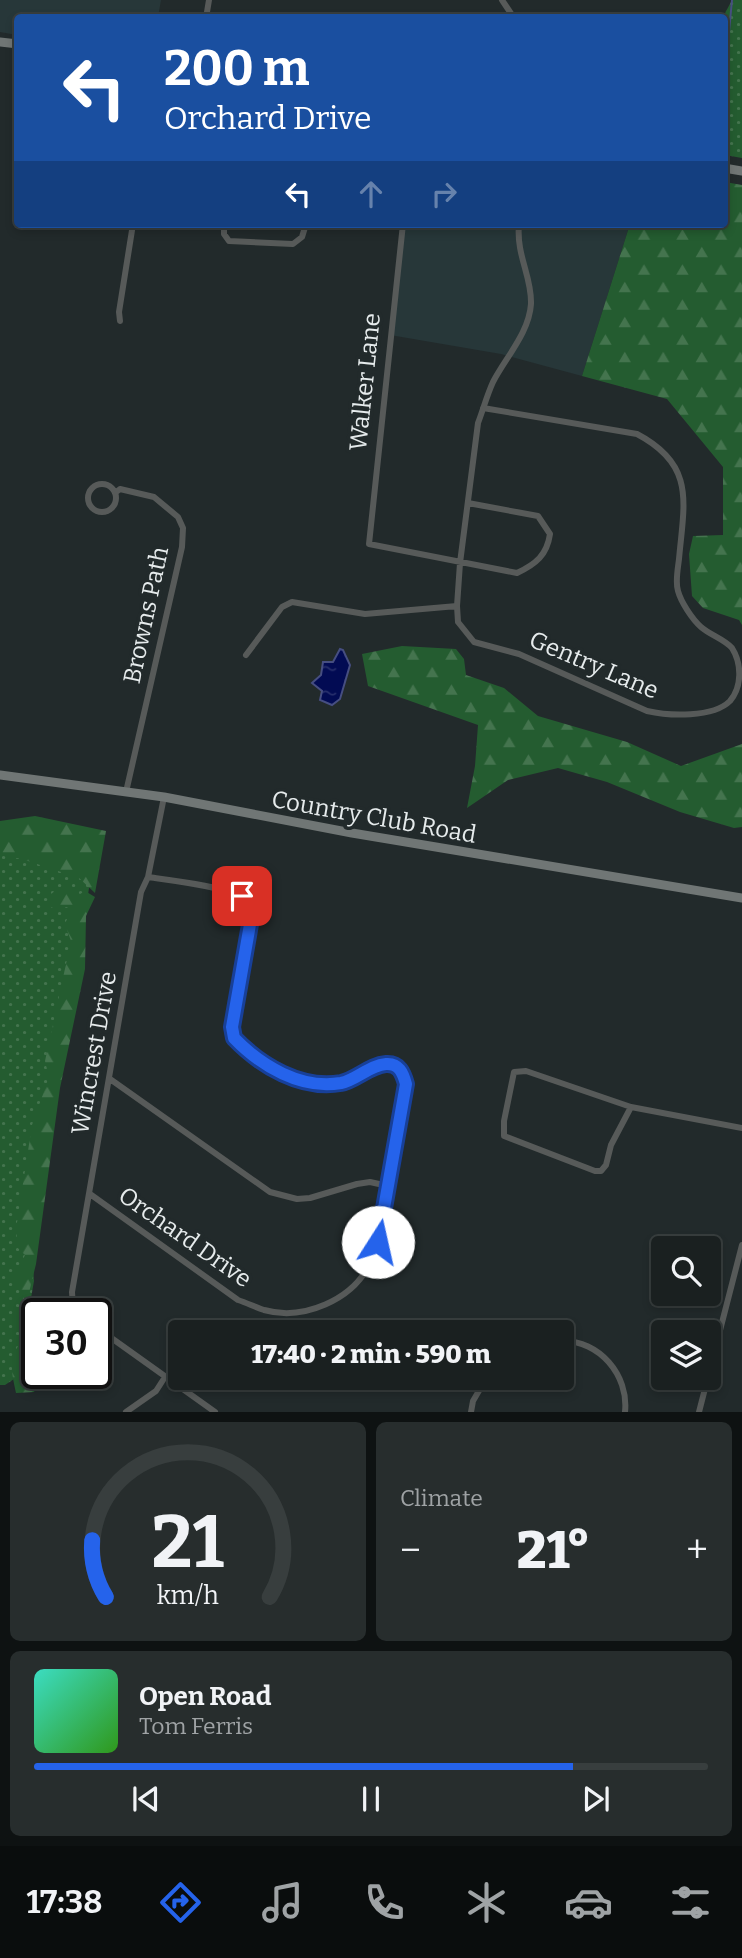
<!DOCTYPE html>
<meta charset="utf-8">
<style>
:root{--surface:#1a2020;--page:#272d2d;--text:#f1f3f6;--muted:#9fa3a5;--line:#383e3e;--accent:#2563eb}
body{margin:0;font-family:Bitter,serif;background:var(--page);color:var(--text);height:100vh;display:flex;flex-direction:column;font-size:26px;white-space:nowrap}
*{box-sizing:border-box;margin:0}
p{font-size:23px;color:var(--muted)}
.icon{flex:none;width:38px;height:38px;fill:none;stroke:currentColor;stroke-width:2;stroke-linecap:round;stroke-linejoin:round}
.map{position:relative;height:1412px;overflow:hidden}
.details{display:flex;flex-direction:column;gap:10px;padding:10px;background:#0e1212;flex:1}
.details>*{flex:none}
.guide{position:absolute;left:14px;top:14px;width:714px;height:214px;border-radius:7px;box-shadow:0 4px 10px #0003,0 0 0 2px var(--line);background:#1a4fa0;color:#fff;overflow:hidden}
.controls{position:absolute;left:651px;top:1236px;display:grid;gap:14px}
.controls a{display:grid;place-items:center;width:70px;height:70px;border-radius:7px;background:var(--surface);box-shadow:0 4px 10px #0003,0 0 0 2px var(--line);font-size:35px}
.speed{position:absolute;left:21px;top:1298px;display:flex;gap:14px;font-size:35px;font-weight:700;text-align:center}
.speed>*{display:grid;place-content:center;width:91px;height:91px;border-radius:50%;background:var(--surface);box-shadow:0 4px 10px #0003,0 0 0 2px var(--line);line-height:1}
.speed .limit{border:4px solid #111;border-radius:10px;background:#fff;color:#111}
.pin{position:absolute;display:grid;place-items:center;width:60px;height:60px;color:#fff;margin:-30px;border-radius:14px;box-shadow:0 4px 10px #0006}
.me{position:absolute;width:77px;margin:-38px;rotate:10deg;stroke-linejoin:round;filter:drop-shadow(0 0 5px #0008)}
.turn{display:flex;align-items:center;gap:24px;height:147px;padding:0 35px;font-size:32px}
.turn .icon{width:91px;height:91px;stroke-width:2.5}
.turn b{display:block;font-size:49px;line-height:60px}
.lanes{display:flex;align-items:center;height:66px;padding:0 35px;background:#0003;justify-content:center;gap:35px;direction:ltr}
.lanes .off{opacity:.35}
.big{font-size:52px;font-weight:800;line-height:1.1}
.details .card{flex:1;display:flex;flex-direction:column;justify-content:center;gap:10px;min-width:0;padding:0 24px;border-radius:10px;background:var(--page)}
.details .dial{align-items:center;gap:0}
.dial svg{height:182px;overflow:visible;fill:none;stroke:var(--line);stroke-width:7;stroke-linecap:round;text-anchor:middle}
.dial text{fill:var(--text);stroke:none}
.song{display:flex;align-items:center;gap:21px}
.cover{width:84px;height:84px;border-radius:10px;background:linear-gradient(135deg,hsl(170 70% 55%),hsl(110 70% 35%))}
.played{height:7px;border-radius:4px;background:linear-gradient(90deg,var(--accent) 80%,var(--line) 80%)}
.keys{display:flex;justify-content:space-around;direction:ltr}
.heat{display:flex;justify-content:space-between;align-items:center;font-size:38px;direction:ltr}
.details .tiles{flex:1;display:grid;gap:10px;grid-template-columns:1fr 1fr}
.card:last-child{grid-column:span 2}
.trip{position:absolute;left:168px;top:1320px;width:406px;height:70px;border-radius:7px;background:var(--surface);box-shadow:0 4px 10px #0003,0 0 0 2px var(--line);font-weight:800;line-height:70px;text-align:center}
.tab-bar{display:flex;height:112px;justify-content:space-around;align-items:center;background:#0a0d0d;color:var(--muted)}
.tab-bar .icon{width:49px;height:49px}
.tab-bar .on{color:var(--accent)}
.tab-bar b{font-size:32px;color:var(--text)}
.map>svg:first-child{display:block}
.built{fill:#273739}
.grass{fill:url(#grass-dots)}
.forest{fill:url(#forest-firs)}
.water{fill:url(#water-ripples);stroke:#464e81;stroke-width:2}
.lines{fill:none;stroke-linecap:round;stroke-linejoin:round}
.stream{stroke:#464e81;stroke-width:2}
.street{stroke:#575a59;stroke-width:6}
.secondary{stroke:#707675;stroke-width:9}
.route-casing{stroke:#184099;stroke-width:18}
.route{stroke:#2563eb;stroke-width:12}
.labels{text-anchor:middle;stroke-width:7;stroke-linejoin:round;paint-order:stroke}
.street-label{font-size:24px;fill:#e6ebec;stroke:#222a2b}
</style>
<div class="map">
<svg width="742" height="1412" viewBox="0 0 742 1412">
<defs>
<pattern id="grass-dots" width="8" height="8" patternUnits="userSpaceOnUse" patternTransform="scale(1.75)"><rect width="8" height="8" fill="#245c30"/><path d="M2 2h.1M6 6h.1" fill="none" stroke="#44744e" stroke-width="1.8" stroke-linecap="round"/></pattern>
<pattern id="forest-firs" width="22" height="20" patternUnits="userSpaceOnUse" patternTransform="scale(1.75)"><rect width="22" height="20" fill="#245c30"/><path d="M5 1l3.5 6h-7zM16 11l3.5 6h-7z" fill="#44744e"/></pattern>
<pattern id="water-ripples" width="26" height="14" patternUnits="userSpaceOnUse" patternTransform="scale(1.75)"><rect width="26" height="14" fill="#020b53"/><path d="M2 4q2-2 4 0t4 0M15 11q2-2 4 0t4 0" fill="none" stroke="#272f6c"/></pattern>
</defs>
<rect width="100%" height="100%" fill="#222a2b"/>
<path class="built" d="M0,0H161L158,17L18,18L17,35L0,32Z
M404,224H630L582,376L501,354L390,335Z"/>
<path class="grass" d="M732,0H742V158L725,155L723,17Z
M0,848L92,869L32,1252L34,1281L17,1377L5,1385H0Z"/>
<path class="forest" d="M725,182L742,185V625L739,620L703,608L692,596L689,554L693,536L723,535V467L667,399L582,376L630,224H724Z
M402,646L456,649L464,659L466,675L504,688L538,716L627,742L681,766L742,744V827L734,828L680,812L607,782L558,768L508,780L467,808L475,766L478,725L368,686L362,654Z
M35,816L106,831L95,893L79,878L22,859L0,855V821Z
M56,890H69L77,896L85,891L95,897L86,916L85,969L60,1088L36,1264L24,1313L37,1332V1374H42L34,1392L16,1393C14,1382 10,1370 13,1359C16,1348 21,1343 21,1331L14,1324L15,1314L24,1299L15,1278L25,1255L18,1248L16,1229L32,1125L49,1077L45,1061L71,941L65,924L71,909L66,907L57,910L51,907L50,895Z"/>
<path class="water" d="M340,649L343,650L350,665L340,699L332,705L320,700L322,691L312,683L321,675L323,662H333Z"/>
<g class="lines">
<path class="stream" d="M724,52L729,46L725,37L729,32L732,0
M724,82V86"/>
<path class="street" d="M502,0L514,18
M206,18L209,0
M224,224V234L229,241L293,244L302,237L306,224
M403,224L369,544L517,573C536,564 547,555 550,534L538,516L468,503
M120,321L119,312L133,224
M483,408L637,434C696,465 684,503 679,559C678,568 675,582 678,591C681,602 692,619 701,627C710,635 724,639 732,648C742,664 742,687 730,701C713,718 669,716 647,711L519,654L474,642L458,622L457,606L460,563L478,423C483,410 487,395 493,382C506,357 529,333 531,304C532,276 516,256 519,224
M88 498a14 14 0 1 1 28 0a14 14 0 1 1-28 0Z
M115,493L120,489L154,497L178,517L183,528L182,547L126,792
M246,655L282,607L292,602L365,614L457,606
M526,1071L631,1107L611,1145L606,1165L601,1171H595L504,1136V1121L514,1072Z
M110,1079L270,1192L297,1199L310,1198L357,1184L370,1182L388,1186
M631,1107L742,1128
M90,1194L238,1300C247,1303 255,1307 264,1310C303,1321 353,1300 370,1263C373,1256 375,1249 378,1242L406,1084L403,1072L395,1065C379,1063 370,1072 355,1078C320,1092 288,1079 259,1058C245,1048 235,1044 232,1027L252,913C250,907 249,901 243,898C229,887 169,880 148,877
M80,1314L73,1307L72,1292L141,892L148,877L164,797
M96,1327L215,1412
M562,1341C599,1340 629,1375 625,1412
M709,1373L742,1245
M126,1412L156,1391L165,1377
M471,1412L473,1401L487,1377
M699,1412L708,1377"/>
<path class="secondary" d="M0,42L18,44
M724,168L742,171
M0,775L164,797L352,833L742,898"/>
</g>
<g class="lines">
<defs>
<path id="route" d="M242,896L248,903L252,913L232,1027L234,1038C261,1066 301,1090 341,1083C356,1080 370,1065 386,1064C399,1063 403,1073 406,1084L378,1242"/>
</defs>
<use href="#route" class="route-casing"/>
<use href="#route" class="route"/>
</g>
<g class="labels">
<g class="street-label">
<text transform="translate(365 382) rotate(-84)" y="8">Walker Lane</text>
<text transform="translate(146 615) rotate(-78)" y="8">Browns Path</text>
<text transform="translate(594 665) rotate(23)" y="8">Gentry Lane</text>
<text transform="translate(374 817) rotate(10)" y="8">Country Club Road</text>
<text transform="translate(94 1053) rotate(-80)" y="8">Wincrest Drive</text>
<text transform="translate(185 1237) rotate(35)" y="8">Orchard Drive</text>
</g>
</g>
</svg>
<div class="controls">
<a><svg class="icon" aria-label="search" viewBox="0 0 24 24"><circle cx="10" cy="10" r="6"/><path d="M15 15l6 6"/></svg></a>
<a><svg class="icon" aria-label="layers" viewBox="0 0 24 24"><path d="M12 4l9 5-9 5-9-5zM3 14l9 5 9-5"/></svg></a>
</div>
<div class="speed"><div class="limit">30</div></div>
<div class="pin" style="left:242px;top:896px;background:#d93025"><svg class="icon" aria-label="arrive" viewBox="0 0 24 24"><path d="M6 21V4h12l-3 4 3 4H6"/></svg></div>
<svg class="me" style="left:378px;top:1242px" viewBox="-20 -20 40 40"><circle r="19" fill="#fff"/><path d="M0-13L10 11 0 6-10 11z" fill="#2563eb"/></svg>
<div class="trip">17:40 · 2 min · 590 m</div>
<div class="guide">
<div class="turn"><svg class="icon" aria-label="left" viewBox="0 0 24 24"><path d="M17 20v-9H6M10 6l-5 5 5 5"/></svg><div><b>200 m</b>Orchard Drive</div></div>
<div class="lanes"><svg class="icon" aria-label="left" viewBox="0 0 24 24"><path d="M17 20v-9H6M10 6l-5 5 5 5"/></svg><svg class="icon off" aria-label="ahead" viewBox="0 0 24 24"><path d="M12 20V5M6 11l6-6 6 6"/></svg><svg class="icon off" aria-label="right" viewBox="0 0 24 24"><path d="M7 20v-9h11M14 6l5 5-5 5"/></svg></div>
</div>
</div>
<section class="details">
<div class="tiles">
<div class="card dial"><svg viewBox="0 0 100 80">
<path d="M14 69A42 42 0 1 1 86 69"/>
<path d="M14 69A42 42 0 0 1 8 44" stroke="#2563eb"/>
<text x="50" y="56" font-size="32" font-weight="700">21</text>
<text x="50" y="72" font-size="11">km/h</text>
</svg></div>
<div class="card"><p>Climate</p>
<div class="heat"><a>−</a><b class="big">21°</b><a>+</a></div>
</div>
<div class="card">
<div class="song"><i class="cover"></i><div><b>Open Road</b><p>Tom Ferris</p></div></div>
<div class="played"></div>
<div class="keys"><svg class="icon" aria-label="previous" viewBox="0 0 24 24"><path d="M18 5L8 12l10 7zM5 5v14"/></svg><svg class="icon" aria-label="pause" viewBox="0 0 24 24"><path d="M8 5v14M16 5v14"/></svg><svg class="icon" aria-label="next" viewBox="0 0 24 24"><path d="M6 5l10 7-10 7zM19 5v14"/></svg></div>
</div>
</div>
</section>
<nav class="tab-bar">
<b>17:38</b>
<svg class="icon on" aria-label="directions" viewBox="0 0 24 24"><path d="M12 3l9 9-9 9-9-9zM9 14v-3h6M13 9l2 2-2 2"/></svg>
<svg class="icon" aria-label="music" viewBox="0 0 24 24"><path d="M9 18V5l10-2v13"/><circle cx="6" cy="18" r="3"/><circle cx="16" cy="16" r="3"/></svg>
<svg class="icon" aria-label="phone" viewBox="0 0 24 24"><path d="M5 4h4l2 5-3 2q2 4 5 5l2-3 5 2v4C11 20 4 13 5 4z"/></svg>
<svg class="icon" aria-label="climate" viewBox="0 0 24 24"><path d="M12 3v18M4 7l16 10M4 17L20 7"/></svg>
<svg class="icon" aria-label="car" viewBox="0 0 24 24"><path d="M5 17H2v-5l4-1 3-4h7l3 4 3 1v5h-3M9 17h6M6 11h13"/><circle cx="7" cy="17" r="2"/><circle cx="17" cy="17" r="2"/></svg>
<svg class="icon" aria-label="filters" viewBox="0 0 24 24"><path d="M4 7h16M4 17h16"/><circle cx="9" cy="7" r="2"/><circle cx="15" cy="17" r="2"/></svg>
</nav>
